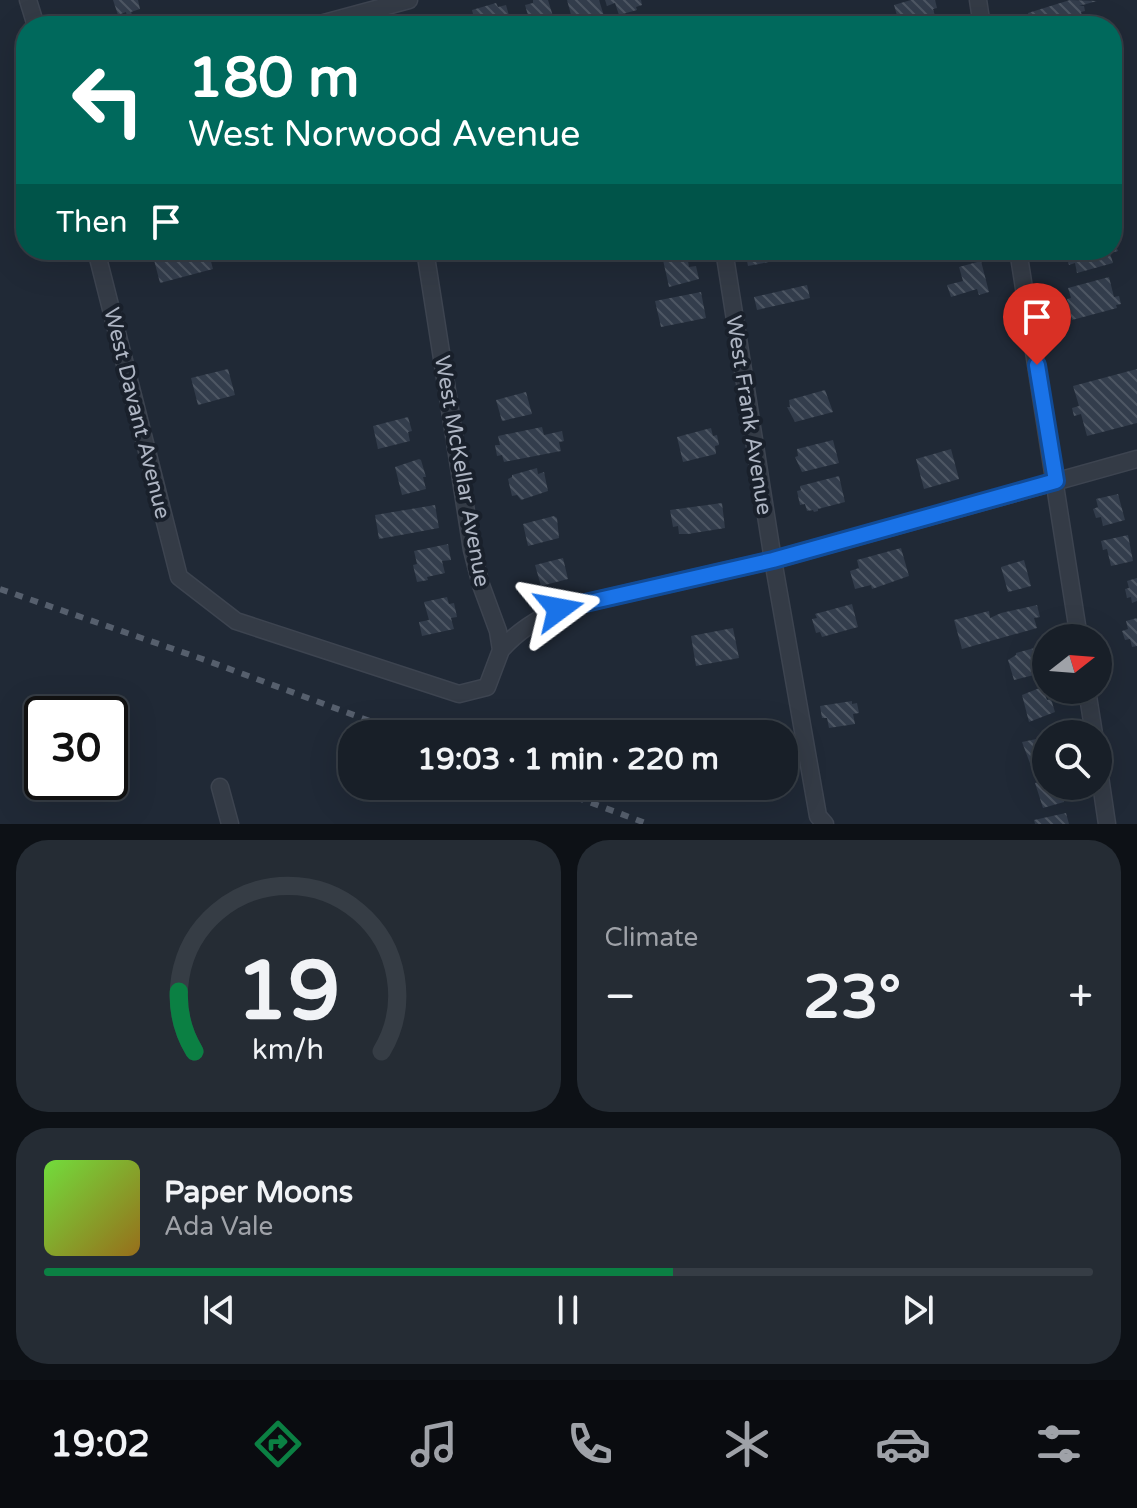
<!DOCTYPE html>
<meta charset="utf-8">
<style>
:root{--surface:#181f28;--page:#252c34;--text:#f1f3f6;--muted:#9fa2a8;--line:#363d45;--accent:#0b8043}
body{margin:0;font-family:"Varela Round",sans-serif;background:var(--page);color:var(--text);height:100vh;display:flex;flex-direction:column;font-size:30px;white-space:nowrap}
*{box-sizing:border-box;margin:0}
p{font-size:26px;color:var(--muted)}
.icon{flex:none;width:44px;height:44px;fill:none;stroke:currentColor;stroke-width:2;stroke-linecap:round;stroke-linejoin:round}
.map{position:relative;height:824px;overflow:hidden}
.panel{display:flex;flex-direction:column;gap:16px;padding:16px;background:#0d1116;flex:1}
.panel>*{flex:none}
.guide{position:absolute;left:16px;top:16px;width:1106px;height:244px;border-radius:32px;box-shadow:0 8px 32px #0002,0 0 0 2px var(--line);background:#00695c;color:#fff;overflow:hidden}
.needle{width:52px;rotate:73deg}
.controls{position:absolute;left:1032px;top:624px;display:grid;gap:16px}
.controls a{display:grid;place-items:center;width:80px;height:80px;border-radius:50%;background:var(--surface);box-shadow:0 8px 32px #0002,0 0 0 2px var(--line);font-size:40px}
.speed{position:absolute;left:24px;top:696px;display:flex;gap:16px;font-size:40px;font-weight:700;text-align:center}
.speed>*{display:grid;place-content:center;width:104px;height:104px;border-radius:50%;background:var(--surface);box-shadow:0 8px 32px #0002,0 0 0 2px var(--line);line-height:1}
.speed .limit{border:4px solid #111;border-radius:12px;background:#fff;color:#111}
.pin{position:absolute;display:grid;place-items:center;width:68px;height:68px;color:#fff;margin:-82px -34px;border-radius:50% 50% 50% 0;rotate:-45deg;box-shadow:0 0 8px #0007}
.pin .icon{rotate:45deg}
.me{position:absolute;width:88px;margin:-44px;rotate:77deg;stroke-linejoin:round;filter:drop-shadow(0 0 6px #0008)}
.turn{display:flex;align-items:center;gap:28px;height:168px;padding:0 40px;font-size:36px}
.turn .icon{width:104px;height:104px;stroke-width:2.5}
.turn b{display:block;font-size:56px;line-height:68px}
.then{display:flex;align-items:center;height:76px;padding:0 40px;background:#0003;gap:16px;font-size:30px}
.big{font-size:60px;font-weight:700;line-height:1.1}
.panel .card{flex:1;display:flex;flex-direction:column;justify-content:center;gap:12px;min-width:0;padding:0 28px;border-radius:32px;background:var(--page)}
.panel .dial{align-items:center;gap:0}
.dial svg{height:208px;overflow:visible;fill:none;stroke:var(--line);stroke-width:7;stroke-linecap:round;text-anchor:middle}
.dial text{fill:var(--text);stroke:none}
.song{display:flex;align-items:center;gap:24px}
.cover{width:96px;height:96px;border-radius:12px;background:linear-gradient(135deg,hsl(100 70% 55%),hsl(40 70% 35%))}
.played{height:8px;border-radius:4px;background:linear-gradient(90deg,var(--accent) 60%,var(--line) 60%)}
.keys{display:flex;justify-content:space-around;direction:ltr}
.heat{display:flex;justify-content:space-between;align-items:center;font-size:44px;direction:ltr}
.panel .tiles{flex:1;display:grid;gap:16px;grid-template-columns:1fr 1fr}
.card:last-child{grid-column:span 2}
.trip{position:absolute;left:338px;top:720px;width:460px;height:80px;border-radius:32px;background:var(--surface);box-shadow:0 8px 32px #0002,0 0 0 2px var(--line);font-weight:700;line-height:80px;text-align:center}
.menu{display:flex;height:128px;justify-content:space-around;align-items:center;background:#0a0c10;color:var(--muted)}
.menu .icon{width:56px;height:56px}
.menu .active{color:var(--accent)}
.menu b{font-size:36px;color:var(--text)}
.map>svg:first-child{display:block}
.building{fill:url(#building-back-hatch)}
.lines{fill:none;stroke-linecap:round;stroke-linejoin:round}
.minor-casing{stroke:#3d4450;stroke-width:19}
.minor{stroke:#343b46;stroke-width:16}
.rail{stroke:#565f6d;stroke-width:6;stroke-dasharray:8 8;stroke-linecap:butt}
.route-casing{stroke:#114b97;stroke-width:20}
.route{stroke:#1a73e8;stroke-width:14}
.labels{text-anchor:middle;stroke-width:8;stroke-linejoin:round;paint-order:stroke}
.street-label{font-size:22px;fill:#aeb5c3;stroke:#19202b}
</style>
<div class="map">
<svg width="1137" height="824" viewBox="0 0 1137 824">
<defs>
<pattern id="building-back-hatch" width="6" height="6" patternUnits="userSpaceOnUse" patternTransform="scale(2)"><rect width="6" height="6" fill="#333d4c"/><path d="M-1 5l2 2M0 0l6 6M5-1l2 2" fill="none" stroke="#4e5764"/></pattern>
</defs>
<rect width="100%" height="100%" fill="#202936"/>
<path class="building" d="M113,0H138L140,9L131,12L132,15L127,16L126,12L118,15Z
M533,0H548L556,26H531L525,5L533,3Z
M567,0H599L604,16L598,17L597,21L590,23L588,20L581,22L582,25L574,26Z
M605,0H641L642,5L636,7L637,10L619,15L615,3L607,6Z
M911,0H935L937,8L933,9L936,19L911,26H900L894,5Z
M1070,0L1097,1L1079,6H1084L1085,11L1081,12L1084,23L1072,26H1031L1028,13Z
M496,3L498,7L506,5L512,26H476L472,10Z
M454,16L455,19L463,17L466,26H441L440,23L448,21L447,18Z
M1112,244H1115L1118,251L1110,253L1113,263L1077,273L1075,263L1069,265L1065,250H1112Z
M195,250H208L213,269L160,283L154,260Z
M751,250H788L790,258L748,266L745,251Z
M687,255L689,267L696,266L699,279L669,287L663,260Z
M981,261L989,292L979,295L977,289L951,297L947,285L963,281L959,267Z
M1109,277L1114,297L1119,296L1121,304L1116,305L1117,308L1072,320L1067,299L1071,298L1068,288Z
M807,285L810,298L757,310L754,297Z
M701,292L706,318L661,327L655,301Z
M228,369L235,395L198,405L191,378Z
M1137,369V423L1087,436L1081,414L1074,416L1072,408L1079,406L1073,386Z
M825,390L833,412L795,422L787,407H790L789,400Z
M526,392L532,414L502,421L496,400Z
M408,417L412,431L408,432L410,441L378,449L373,426Z
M542,427L544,435L562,431L564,441L559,442L561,451L504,462L502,455L497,456L495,445H500L498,436Z
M711,428L713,436L717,435L719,445L715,446L716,454L683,462L677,437Z
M833,440L839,463L802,472L795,457L798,456L797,449Z
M951,449L959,479L924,489L916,459Z
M419,459L421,460L426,477H423L426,489L402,495L395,467Z
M537,468L538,474L544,472L548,491L521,500L517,495L512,496L508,479L512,477V475Z
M839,476L845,502L818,509V511L814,512L813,510L807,511L805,504L800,505L797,491L801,490L800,486Z
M1118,494L1125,520L1103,526L1101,517L1096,518L1093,509L1098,507L1096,499Z
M722,503L725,528L688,534H679L678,526L673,527L670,510Z
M435,505L439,528L379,539L375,515Z
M554,516L557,518L559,538L528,546L523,524Z
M1128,535L1133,561L1111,566L1107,549L1103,550L1101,541Z
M448,544L451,560L442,561L445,573L427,577L428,580L417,582L413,565L417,564L414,551Z
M901,548L909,576L872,589L871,585L855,589L850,571L859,568L857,560Z
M563,558L568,579L541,586L535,565Z
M1024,560L1031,586L1008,592L1001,567Z
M1137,578V601L1132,603L1131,597L1127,598L1125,589L1129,588L1127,581Z
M447,597L449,604L454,603L457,617L451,618L454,629L422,636L419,622L429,620L424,602Z
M852,604L858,627L822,637L820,632L816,633L812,619L817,618L815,614Z
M1037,605L1040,617L1034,618L1037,628L962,649L954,620L989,611L990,618L1001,613Z
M1137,618V646L1132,647L1130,639L1125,640L1122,631L1128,629L1126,621Z
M733,628L739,658L696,666L691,636Z
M1038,647L1040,657H1044L1046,672L1014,680L1008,660L1016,655V653Z
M1042,687L1047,700L1051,699L1055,712L1029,722L1022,695Z
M852,701V704L857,703L859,713L853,714L855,724L829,728L827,718H822L820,706Z
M752,720L755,734H709L708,729Z
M1046,737V761L1031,766L1022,742Z
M1046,780V786L1064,787L1067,799L1064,800V802L1043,808L1035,783Z
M1066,813L1069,824H1035L1034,820Z"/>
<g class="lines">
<defs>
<path id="minor" d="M28,0L36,26
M978,0L982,26
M313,26L409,0
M96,250L179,577L236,621L459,694L487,687L501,650L498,631L481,585L472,550L425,250
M724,250L773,560L818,816L825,824
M1018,250L1079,638
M501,650C518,631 536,620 559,609L773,560L1137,459
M1087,690L1094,734
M1098,763L1107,824
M220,787L230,824"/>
</defs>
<use href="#minor" class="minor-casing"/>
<use href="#minor" class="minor"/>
<path class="rail" d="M0,589L208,661L405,734
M546,786L648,824"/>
</g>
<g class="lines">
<defs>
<path id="route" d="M559,609L773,560L1056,481L1037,365"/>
</defs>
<use href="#route" class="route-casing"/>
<use href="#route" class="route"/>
</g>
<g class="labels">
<g class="street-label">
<text transform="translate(138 413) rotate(76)" y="8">West Davant Avenue</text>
<text transform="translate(750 415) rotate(81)" y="8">West Frank Avenue</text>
<text transform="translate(463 471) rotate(80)" y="8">West McKellar Avenue</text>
</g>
</g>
</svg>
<div class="controls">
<a><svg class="needle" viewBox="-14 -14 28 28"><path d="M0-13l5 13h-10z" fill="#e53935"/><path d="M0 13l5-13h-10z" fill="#9fa2a8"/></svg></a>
<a><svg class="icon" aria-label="search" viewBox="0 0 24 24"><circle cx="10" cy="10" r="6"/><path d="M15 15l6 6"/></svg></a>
</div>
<div class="speed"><div class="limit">30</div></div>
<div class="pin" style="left:1037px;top:365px;background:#d93025"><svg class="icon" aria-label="arrive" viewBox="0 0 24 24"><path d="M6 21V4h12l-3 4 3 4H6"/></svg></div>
<svg class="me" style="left:559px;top:609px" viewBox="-20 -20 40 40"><path d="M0-17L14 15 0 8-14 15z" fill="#1a73e8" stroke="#fff" stroke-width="4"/></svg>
<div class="trip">19:03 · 1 min · 220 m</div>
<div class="guide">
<div class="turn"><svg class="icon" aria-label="left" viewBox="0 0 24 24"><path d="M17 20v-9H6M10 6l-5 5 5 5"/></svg><div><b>180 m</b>West Norwood Avenue</div></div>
<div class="then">Then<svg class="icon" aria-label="arrive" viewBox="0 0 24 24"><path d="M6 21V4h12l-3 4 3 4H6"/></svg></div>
</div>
</div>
<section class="panel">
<div class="tiles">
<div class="card dial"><svg viewBox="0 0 100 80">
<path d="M14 69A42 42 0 1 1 86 69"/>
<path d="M14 69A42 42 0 0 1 8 46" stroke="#0b8043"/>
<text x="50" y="56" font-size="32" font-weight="700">19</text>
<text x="50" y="72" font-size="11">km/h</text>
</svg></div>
<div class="card"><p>Climate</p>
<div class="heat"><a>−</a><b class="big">23°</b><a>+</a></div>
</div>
<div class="card">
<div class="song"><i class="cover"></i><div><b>Paper Moons</b><p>Ada Vale</p></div></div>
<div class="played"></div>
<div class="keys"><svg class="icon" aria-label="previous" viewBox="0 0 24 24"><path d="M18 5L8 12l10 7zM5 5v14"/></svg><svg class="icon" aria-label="pause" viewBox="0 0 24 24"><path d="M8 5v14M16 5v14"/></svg><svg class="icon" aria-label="next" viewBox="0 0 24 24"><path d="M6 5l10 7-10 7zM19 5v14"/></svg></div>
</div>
</div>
</section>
<nav class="menu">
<b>19:02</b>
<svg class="icon active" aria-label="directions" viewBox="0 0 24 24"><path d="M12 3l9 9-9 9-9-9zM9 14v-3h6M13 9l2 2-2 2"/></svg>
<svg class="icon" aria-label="music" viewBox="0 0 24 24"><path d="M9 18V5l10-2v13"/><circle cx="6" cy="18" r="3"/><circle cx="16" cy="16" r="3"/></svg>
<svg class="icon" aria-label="phone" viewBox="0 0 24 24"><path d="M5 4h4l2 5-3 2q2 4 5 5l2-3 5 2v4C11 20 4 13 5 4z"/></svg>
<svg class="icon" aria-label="climate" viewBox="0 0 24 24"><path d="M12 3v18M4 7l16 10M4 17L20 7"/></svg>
<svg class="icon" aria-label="car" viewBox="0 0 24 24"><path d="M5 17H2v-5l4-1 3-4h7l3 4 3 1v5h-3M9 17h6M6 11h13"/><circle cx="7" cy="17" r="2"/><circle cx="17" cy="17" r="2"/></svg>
<svg class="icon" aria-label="filters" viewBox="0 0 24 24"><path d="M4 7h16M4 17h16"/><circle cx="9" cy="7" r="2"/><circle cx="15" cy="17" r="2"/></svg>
</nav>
